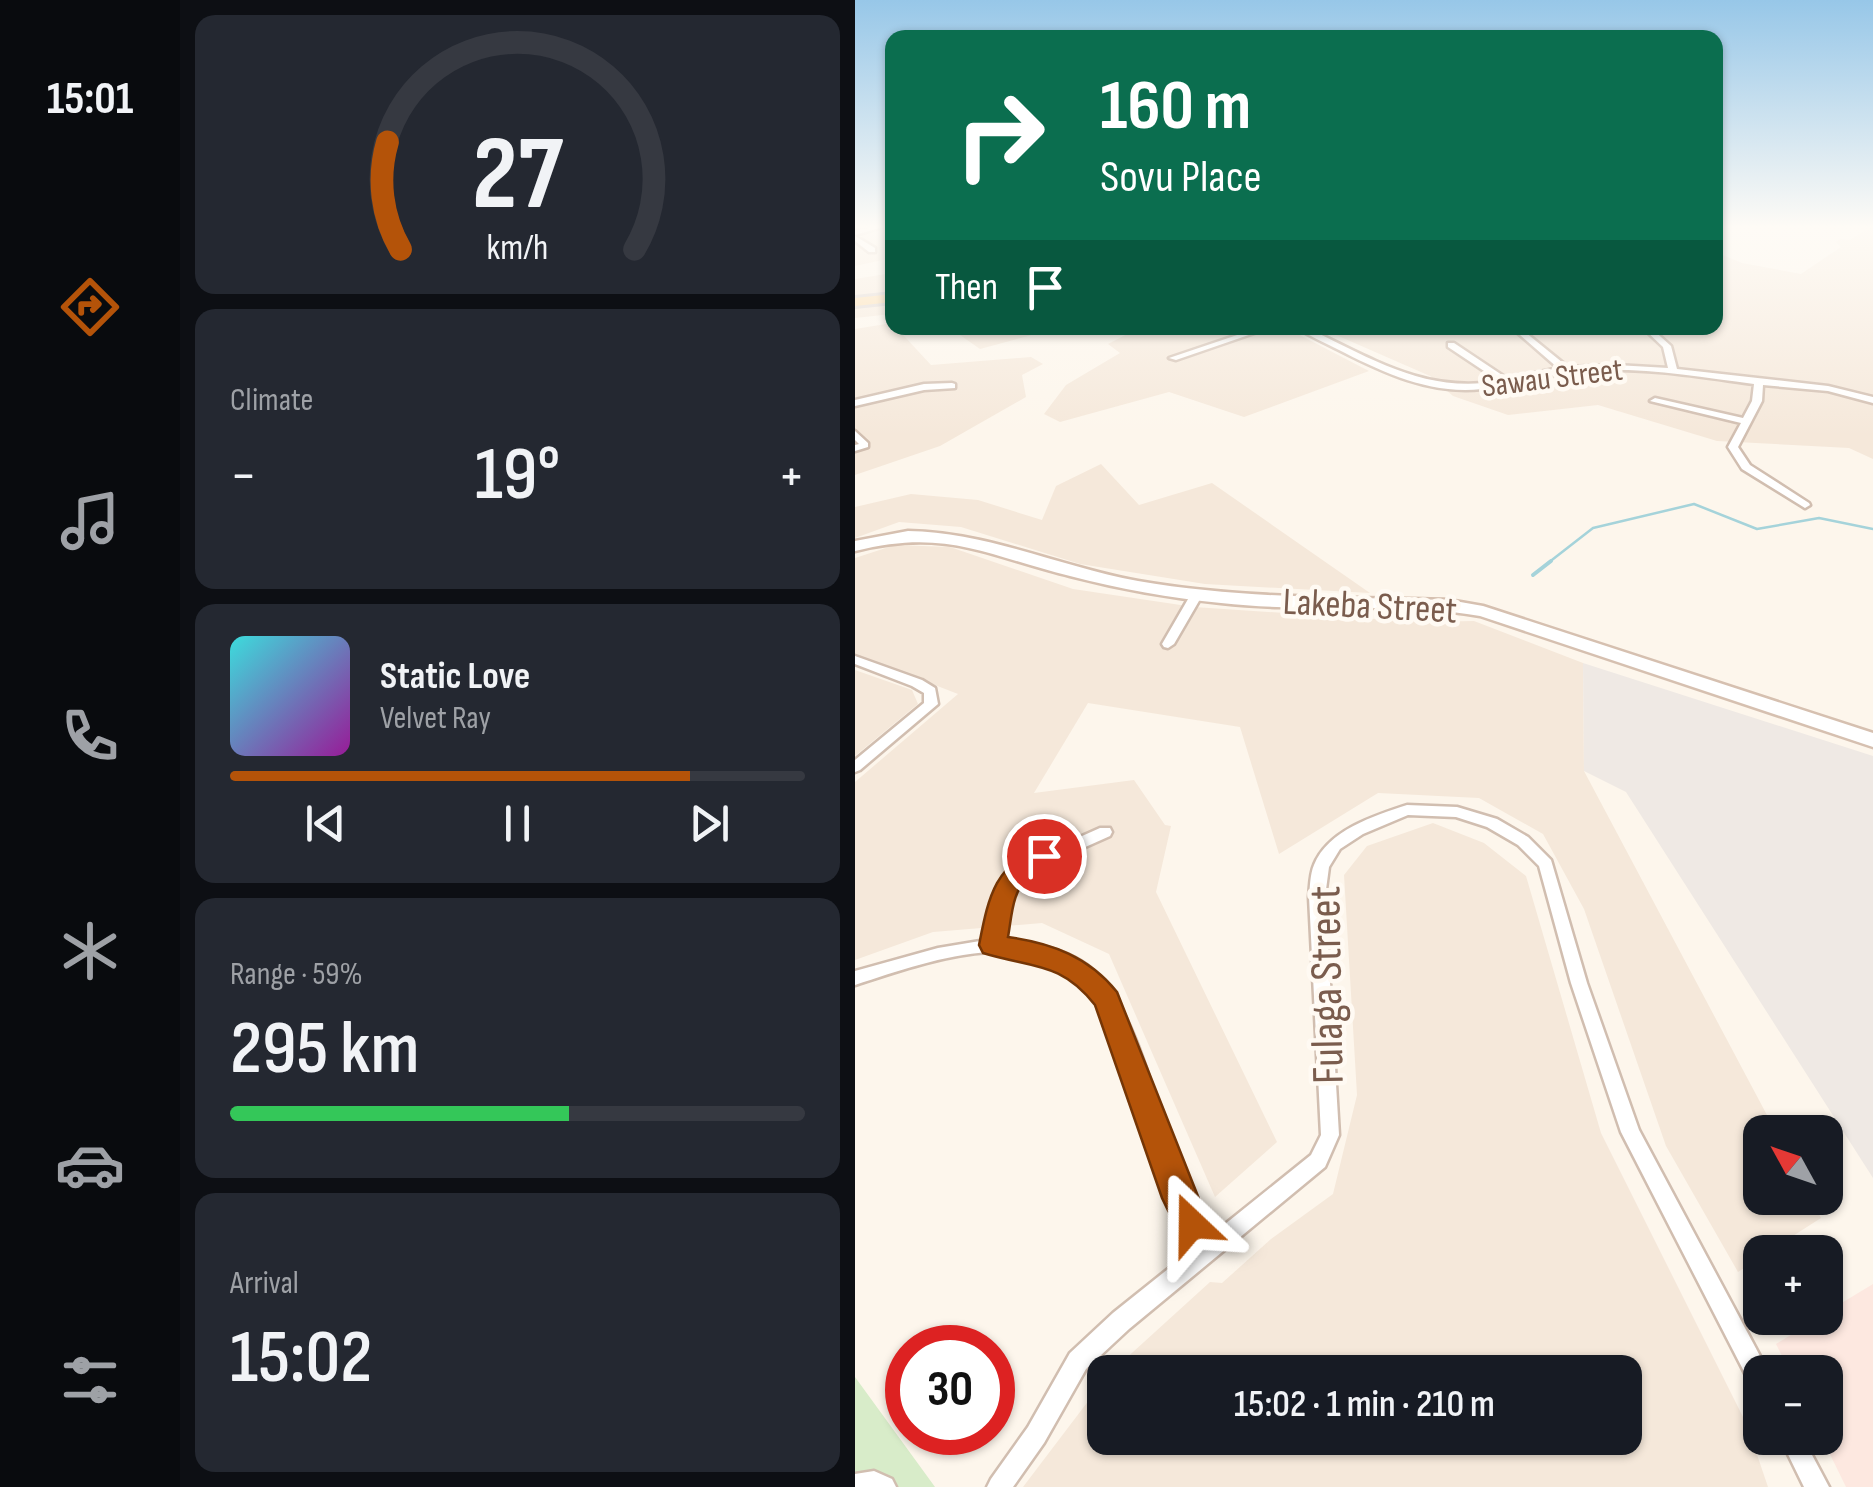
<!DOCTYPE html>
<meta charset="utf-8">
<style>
:root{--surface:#171b24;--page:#242831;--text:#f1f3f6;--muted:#9ea1a6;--line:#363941;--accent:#b45309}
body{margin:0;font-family:"Sofia Sans Condensed",sans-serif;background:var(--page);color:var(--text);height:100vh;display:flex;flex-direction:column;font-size:38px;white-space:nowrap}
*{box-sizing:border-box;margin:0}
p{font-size:32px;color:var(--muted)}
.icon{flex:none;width:55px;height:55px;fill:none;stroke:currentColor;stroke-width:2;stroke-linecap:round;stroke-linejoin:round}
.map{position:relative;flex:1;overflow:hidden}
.panel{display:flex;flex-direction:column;gap:15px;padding:15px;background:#0d0f14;width:675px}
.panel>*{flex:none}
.hud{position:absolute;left:30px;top:30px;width:838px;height:305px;border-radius:20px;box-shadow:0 2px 8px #0004;background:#0b6e4f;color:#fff;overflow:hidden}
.needle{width:65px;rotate:310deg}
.buttons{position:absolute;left:888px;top:1115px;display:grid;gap:20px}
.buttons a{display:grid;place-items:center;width:100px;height:100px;border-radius:20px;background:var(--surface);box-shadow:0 2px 8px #0004;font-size:50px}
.speed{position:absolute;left:30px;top:1325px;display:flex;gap:20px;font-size:50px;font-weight:700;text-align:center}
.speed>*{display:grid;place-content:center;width:130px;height:130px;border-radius:50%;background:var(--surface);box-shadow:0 2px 8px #0004;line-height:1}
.speed .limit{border:15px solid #d22;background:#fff;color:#111}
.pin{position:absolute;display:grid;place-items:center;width:85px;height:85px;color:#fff;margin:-42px;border:5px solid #fff;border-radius:50%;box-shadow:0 2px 10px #0007}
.me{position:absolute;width:110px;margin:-55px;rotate:337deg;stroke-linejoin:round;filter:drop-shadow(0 0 8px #0008)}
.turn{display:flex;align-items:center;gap:35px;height:210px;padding:0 50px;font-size:45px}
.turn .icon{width:130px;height:130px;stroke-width:2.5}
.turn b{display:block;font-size:70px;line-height:85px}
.then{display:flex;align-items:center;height:95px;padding:0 50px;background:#0003;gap:20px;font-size:38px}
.big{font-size:75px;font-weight:600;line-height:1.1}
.panel .widget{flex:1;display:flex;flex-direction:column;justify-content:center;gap:15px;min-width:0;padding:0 35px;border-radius:20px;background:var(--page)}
.panel .dial{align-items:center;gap:0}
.dial svg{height:260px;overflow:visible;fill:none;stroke:var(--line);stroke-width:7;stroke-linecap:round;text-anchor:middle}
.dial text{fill:var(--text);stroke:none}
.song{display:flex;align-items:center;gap:30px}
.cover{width:120px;height:120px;border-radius:15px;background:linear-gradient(135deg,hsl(180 70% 55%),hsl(300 70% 35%))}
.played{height:10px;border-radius:5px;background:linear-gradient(90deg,var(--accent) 80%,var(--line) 80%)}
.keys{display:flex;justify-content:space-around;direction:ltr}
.heat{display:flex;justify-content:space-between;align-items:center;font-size:55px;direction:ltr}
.charge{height:15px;border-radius:8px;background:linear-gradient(90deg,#34c759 59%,var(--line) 0)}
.trip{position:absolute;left:232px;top:1355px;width:555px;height:100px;border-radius:20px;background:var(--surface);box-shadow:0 2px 8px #0004;font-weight:600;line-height:100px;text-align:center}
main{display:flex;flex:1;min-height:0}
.dock{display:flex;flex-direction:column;width:180px;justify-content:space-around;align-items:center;background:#090b0e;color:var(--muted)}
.dock .icon{width:70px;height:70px}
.dock .on{color:var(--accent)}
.dock b{font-size:45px;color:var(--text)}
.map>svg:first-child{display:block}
.residential{fill:#f5e8da}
.commercial{fill:#fde8e0}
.industrial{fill:#efe9e4}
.green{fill:#d8ecc9}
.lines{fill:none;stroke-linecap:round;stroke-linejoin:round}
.stream-far1{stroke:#a5d3da;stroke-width:2.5}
.stream{stroke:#a5d3da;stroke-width:4}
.minor-casing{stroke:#d1beb0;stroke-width:5}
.secondary-casing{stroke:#d6c0b0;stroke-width:5}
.primary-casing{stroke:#dad1cd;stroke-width:6}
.minor{fill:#fff;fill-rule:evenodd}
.secondary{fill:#fff;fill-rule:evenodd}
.primary{fill:#fbd9a5;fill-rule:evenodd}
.route{fill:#b45309;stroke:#753606;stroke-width:2.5}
.labels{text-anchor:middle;stroke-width:9;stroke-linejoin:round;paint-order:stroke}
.far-street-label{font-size:32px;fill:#7a5c4d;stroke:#fffaf3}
.street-label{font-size:38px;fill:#7a5c4d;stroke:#fffaf3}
.near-street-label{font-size:45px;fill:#7a5c4d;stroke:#fffaf3}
</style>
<main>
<nav class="dock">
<b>15:01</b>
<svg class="icon on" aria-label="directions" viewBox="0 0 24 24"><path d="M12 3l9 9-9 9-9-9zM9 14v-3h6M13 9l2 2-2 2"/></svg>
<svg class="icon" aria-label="music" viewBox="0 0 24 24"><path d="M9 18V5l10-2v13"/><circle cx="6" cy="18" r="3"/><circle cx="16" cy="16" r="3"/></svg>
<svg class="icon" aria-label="phone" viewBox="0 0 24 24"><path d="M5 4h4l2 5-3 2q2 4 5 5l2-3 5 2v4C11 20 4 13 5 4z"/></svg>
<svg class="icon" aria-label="climate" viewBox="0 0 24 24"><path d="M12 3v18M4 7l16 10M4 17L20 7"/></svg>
<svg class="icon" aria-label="car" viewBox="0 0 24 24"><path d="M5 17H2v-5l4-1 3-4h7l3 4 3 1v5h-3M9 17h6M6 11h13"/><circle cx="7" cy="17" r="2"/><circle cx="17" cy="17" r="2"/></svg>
<svg class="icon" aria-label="filters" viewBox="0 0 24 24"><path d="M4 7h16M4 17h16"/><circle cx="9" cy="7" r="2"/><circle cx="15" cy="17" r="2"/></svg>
</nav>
<section class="panel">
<div class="widget dial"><svg viewBox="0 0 100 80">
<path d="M14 69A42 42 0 1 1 86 69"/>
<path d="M14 69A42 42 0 0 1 10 36" stroke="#b45309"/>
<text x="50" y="56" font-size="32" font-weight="700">27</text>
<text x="50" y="72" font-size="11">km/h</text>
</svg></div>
<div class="widget"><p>Climate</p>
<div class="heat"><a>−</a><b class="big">19°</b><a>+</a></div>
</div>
<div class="widget">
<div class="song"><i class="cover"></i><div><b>Static Love</b><p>Velvet Ray</p></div></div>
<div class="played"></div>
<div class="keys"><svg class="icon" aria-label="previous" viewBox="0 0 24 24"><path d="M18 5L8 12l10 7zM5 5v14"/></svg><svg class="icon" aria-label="pause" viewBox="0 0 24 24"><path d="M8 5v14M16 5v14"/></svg><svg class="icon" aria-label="next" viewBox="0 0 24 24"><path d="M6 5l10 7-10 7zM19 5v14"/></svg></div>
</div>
<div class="widget"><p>Range · 59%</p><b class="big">295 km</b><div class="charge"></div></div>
<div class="widget"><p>Arrival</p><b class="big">15:02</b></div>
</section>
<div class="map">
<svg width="1018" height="1487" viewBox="0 0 1018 1487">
<rect width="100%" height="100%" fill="#fdf6ec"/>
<path class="residential" d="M0,228H37V258L0,266Z
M1014,228H1018V459L994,448L862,441L743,405L653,415L598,396L575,376L472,331L484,328H860V252L887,263L946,274L986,247L981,242L985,239L995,240Z
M37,273V314L0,318V279Z
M37,323L76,365L176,357L188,364L167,375L171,397L85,446L0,475V329Z
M95,328H202L125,349Z
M284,328H431L514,371L389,417L314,392L205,422L189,414L211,385L265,353L253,344Z
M246,464L284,505L357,483L515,593L350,584L225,564L106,527L44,522L0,538V507L56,494L123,500L187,520L201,486Z
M40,545L95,547L218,589L339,607L566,622L619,621L728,663L729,771L921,1132H905V1198H955L966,1218L913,1252H905V1258L883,1272L811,1146L729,909L688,834L624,798L523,793L424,854L385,727L233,703L179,793L279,780L310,825L316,826L301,892L422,1142L360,1197L254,954L187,923L78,932L0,960V782L103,694L0,654V558Z
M0,670L57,690L63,704L0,756Z
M578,823L629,843L671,876L746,1133L892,1425L913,1487H168L250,1379V1438H770V1372H256L355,1282L367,1283L416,1239L478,1194L502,1095L489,875L512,846Z"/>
<path class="commercial" d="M1018,1284V1487H991L967,1438L970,1372H935L921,1344L964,1318H970V1313Z"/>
<path class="industrial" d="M728,663L1018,756V1178L771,792L729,771Z"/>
<path class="green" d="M0,1377L80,1487H42L24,1476L0,1484Z"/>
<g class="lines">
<path class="stream-far1" d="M693,563L738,528L839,504L902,529L964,518L1018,529"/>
<path class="stream" d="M678,575L696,561"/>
<defs>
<path id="minor" d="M13,228H24L0,235V231Z
M0,236L20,248V252H14L0,241Z
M403,328H414L321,360L314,358Z
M442,328H452C516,358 570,394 644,381L593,347V343H599L653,379L703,368L657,328H665L713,367L761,365L813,368L808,347L788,328H796L816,346L822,369L973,386L1018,397V403L973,391L908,385L907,401L883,447L895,465L954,503L955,505L950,508L887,469L873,447L886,423L795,401L800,398L888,418L897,401L899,384C846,377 793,368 740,370C701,371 665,384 627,389C575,395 527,372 482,349C469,342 454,336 442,328Z
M97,383L100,384V388L69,390L0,406V400L69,384Z
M0,431L13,443V447L0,451V445L4,444L0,440Z
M342,590L348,594L319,644L313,648L309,647L307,644L336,594Z
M0,656L67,680L80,688L83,704L5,770L0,772V760L69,703V693L57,686L0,664Z
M552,805L602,807L642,819L673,837L696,860L732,983L784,1130L913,1371L905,1372V1390L897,1387L766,1132L716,983L684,866L663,845L632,827L601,817L553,815L508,834L485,849L474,867L470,897L484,1135L470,1167L274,1329L231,1369L189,1443L158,1487H132L136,1479L173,1427L215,1353L258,1313L338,1249C326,1224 314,1199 305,1172C288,1122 266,1016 228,981C205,960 165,951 134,952C88,955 43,971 0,985V971L83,948L131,940L140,891L160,866L245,828H255L257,832L255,836L170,874L156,893L147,940C177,942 217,950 240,972C281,1009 306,1121 325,1175C333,1197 343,1217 354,1237L456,1155L466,1135L454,897C455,887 455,874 459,865C473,830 519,816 552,805Z
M925,1438H948L974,1487H949Z
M19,1471L37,1479L41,1487H0V1474Z"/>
<path id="secondary" d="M53,531C132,532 206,567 283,581C387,599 489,597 594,600L628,606L1018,733V747L625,616C540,601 452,613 366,603C315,598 265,589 215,576C130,555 91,528 0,551V541Z"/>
<path id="primary" d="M38,294V302L0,306V298Z"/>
</defs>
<use href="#minor" class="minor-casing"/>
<use href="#secondary" class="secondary-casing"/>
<use href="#primary" class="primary-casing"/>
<use href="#minor" class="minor"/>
<use href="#secondary" class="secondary"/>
<use href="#primary" class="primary"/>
</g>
<linearGradient id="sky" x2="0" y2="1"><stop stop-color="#97c7e8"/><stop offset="0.52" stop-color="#fefbf6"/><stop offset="1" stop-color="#fefbf6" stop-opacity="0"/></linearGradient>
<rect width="1018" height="436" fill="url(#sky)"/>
<path class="route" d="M189,847L198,850L202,856C195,866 185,868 175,876C157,890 157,915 153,937C197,943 234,957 262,992L354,1224L349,1235L337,1240L325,1235L307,1198L240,1005C206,961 176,968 128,953L124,945C133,900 139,862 189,847Z"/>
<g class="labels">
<g class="far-street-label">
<text transform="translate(697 377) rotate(-7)" y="11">Sawau Street</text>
</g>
<g class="street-label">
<text transform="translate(515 605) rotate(3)" y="13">Lakeba Street</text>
</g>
<g class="near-street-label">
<text transform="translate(470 985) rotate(-91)" y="16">Fulaga Street</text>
</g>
</g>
</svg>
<div class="buttons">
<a><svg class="needle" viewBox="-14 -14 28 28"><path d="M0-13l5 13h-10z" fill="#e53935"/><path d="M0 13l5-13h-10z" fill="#9ea1a6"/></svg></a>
<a>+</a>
<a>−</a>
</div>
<div class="speed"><div class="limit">30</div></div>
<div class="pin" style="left:189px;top:856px;background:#d93025"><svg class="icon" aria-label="arrive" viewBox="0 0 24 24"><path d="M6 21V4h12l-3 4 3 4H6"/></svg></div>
<svg class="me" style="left:337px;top:1224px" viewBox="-20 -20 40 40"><path d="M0-17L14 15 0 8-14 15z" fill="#b45309" stroke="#fff" stroke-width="4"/></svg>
<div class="trip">15:02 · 1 min · 210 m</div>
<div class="hud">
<div class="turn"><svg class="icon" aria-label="right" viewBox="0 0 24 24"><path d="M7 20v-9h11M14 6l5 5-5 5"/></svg><div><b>160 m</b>Sovu Place</div></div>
<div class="then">Then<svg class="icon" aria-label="arrive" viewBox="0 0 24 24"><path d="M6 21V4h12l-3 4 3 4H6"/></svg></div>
</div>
</div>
</main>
